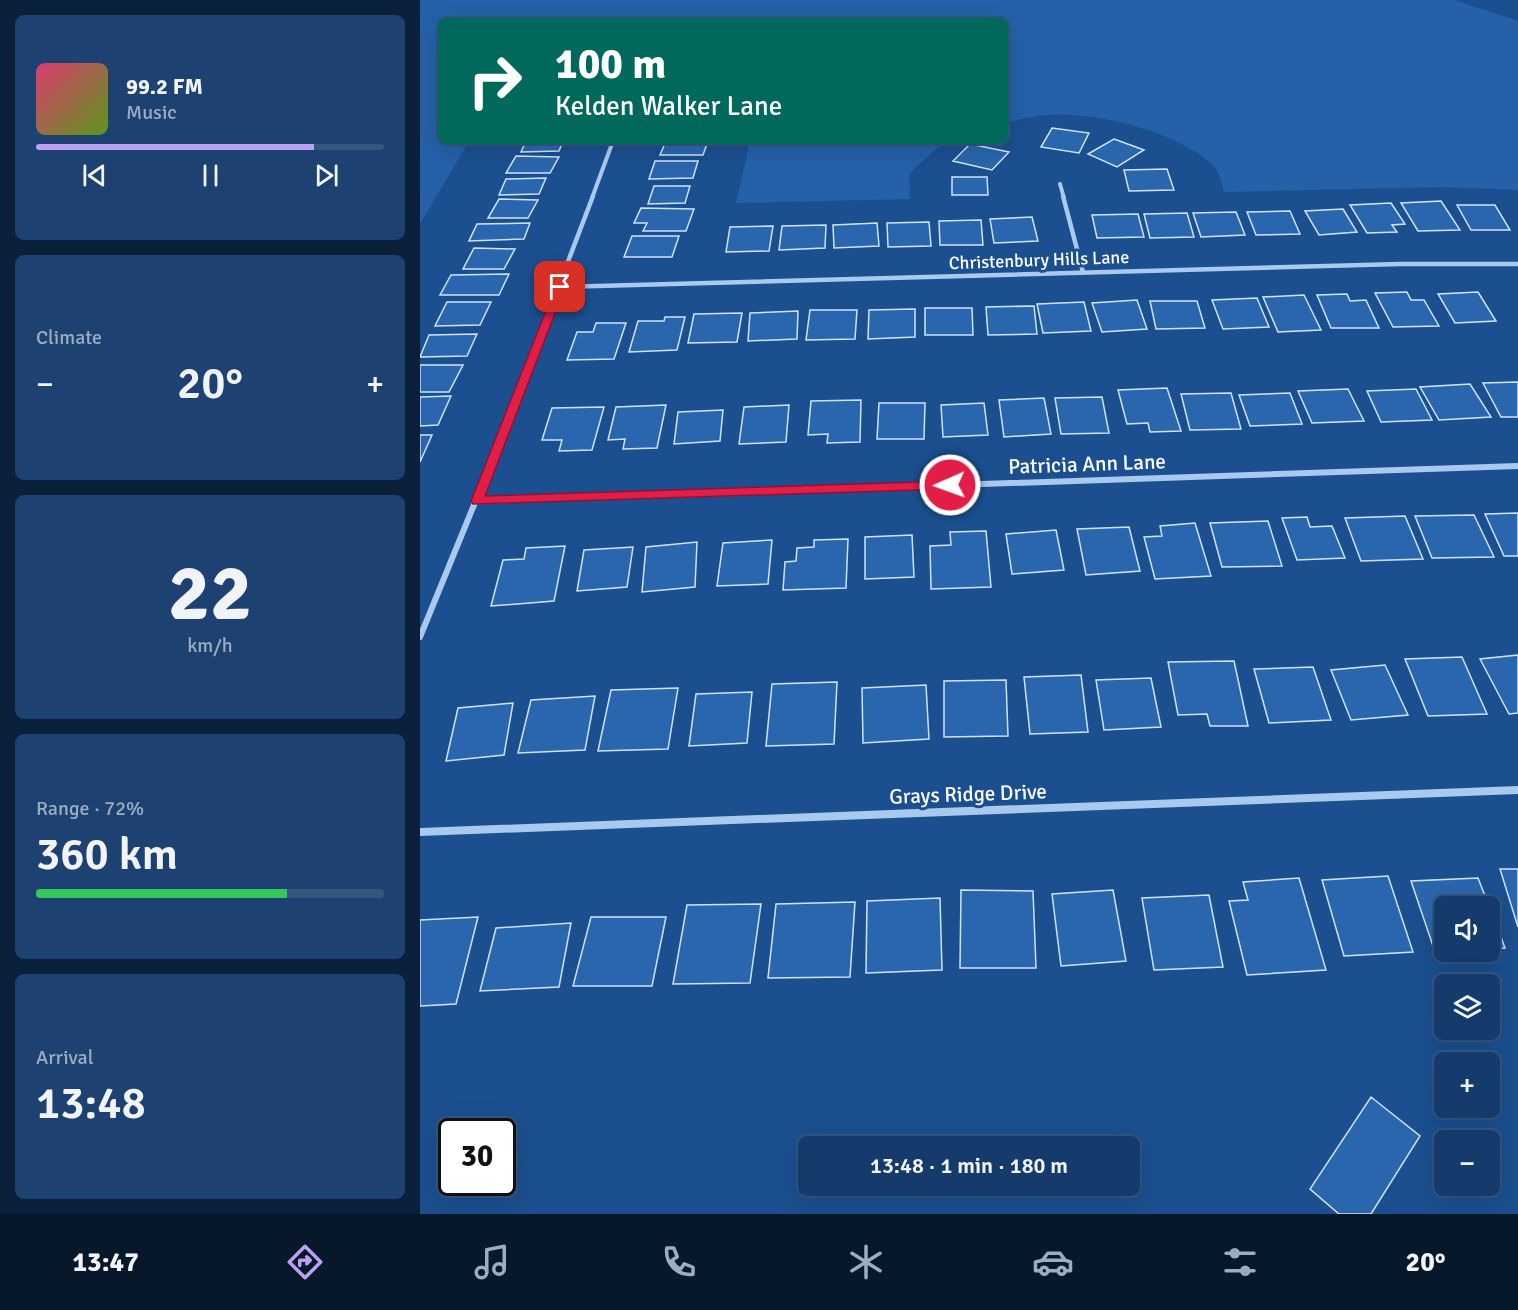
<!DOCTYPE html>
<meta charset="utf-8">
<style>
:root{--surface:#143b6b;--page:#1d4271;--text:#f1f3f6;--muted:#9dadc1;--line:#33557e;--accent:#bca0f2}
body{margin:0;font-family:Signika,sans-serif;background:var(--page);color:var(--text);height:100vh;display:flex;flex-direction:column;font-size:22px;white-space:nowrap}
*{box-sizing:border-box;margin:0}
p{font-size:20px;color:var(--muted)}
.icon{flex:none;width:33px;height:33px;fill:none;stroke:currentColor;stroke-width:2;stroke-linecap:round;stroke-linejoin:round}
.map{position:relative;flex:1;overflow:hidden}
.side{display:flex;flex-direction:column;gap:15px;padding:15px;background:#0b203b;width:420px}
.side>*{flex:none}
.guide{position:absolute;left:18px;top:18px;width:570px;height:126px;border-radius:9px;box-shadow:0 6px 24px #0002,0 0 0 2px var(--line);background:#00695c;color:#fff;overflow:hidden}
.buttons{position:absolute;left:1014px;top:896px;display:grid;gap:12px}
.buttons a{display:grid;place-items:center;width:66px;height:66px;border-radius:9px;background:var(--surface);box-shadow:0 6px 24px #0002,0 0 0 2px var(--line);font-size:30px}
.speed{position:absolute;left:18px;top:1118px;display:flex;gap:12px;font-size:30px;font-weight:700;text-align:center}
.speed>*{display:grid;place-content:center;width:78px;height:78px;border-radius:50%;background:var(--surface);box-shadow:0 6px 24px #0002,0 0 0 2px var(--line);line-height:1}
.speed .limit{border:3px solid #111;border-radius:9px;background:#fff;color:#111}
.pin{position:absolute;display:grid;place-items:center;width:51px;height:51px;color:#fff;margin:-26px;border-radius:12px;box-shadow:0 3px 9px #0006}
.me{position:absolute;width:66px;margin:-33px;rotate:268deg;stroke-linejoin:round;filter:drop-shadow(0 0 4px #0008)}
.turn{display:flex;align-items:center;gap:21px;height:126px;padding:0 18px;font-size:27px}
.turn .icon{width:78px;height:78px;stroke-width:2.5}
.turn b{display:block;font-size:42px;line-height:51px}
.big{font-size:45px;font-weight:600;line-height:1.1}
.side .widget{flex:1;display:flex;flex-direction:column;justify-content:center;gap:9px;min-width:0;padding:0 21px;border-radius:9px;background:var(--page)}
.side .dial{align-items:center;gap:0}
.dial b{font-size:78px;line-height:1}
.song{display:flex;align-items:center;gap:18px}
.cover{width:72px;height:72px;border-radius:9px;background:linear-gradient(135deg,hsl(340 70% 55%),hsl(90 70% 35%))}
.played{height:6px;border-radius:3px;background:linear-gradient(90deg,var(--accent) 80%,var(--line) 80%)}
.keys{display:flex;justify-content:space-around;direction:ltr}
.heat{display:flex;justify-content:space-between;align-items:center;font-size:33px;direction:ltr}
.charge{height:9px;border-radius:4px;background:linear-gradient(90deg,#34c759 72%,var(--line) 0)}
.trip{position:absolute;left:378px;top:1136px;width:342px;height:60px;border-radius:9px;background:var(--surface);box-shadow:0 6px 24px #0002,0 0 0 2px var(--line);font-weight:600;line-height:60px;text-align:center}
.tab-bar{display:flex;height:96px;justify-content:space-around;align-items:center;background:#08182b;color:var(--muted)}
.tab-bar .icon{width:42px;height:42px}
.tab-bar .active{color:var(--accent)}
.tab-bar b{font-size:27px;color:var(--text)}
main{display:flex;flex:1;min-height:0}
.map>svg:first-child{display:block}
.green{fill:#2461a8}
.building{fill:#2a66ad;stroke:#cfe3fa;stroke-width:1.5}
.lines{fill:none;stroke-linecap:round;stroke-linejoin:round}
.minor-far3{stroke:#a9c9ee;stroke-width:4}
.minor-far2{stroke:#a9c9ee;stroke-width:4.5}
.minor-far1{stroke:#a9c9ee;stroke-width:6}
.minor{stroke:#a9c9ee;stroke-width:8}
.route{fill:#e11d48;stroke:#92132f;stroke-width:1.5}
.labels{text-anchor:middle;stroke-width:6;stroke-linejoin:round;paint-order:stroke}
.far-street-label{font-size:18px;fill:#fff;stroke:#1b4f8f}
.street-label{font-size:21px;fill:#fff;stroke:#1b4f8f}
</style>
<main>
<section class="side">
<div class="widget">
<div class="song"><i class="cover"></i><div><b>99.2 FM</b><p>Music</p></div></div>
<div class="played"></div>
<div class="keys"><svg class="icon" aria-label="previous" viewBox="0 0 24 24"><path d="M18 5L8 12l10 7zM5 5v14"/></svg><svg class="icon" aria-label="pause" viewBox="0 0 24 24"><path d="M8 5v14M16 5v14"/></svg><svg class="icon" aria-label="next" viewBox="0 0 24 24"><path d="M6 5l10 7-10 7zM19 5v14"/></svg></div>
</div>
<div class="widget"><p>Climate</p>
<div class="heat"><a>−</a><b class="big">20°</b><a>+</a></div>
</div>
<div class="widget dial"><b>22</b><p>km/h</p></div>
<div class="widget"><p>Range · 72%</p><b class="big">360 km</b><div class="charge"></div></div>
<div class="widget"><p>Arrival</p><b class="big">13:48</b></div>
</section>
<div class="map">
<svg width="1098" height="1214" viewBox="0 0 1098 1214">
<rect width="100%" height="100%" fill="#1b4f8f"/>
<path class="green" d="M0,0H1034L1098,21V190L1023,187L804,192C802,184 799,172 794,166C757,131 675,111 626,115C612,116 598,120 585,123V21H21V141H49L0,224Z
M330,141H529L516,149L489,174L490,199L316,203Z"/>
<path class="building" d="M632,128L669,133L659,153L621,147Z
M694,139L724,150L697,167L668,154Z
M106,141H143L139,151L101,152Z
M246,141H288L283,155H240Z
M550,144L589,152L572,170L533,161Z
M96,156L139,157L130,173H86Z
M235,161H278L273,178L229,179Z
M747,169L754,190L709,191L704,170Z
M532,177H567L568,195H532Z
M126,178L119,194L79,195L86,179Z
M234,186H270L265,203L228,204Z
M79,199L118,200L108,218H68Z
M1021,201L1040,230L998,231L981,203Z
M971,203L985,224L972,225L977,232L947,233L930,205Z
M1037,205H1075L1090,230H1051Z
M221,208L274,209L266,231H223L227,223H214Z
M923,209L937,232L899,235L885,211Z
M870,211L880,234L836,235L827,212Z
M816,212L825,235L781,237L773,213Z
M767,213L774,237L730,238L724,214Z
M718,214L724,237L677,238L672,215Z
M612,217L618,241L574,243L570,219Z
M561,220L563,245H520L519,221Z
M509,222L511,246L468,247L467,223Z
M110,223L104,239L49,241L57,224Z
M457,223L459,246L414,248L413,225Z
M406,225L405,248L359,250L362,226Z
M353,226L349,251L306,252L310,227Z
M212,236H259L252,257H204Z
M54,248L95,249L84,269H43Z
M89,274L79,295H20L31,275Z
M987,292L991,300H1004L1019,326L973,327L955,293Z
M1058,292L1076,321L1035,323L1018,294Z
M927,294L930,301L946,300L959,328H911L897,295Z
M884,295L901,330L858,332L843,297Z
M837,298L849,327L803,329L792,300Z
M717,300L727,329L682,332L672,303Z
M730,301H777L785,328L736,329Z
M27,302H71L60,325L15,326Z
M664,302L671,331L623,333L617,304Z
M614,306L617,334L568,335L566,307Z
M505,308H552L553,335H505Z
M495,309V337L448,339L449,310Z
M390,310H437L435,339L386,340Z
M378,311L377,339L328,341L330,313Z
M322,313L317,342L268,343L274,314Z
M245,317H265L257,350L209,352L218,321H244Z
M176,323H206L194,359L147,360L157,332H173Z
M57,334L47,356L0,357L9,335Z
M0,365H43L29,392H0Z
M1098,382V417H1081L1063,383Z
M1050,384L1071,417L1019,420L1000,387Z
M747,388L761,431L730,432L728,423L707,424L698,390Z
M928,389L944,421L892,423L878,391Z
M996,389L1012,420L961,422L947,391Z
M811,393L821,429L770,430L761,394Z
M870,393L882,424L830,426L819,395Z
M31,396L18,425L0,426V397Z
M682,397L689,433L641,434L635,398Z
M624,398L631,434L584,437L579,400Z
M441,400L440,442L407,443L408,434L388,435L391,401Z
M459,403H505L504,439H457Z
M564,403L568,435L523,437L521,405Z
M246,405L237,448L203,449L205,439L188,440L196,407Z
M369,405L366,442L319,444L324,407Z
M184,407L172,450L139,451L142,440H122L132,408Z
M303,410L300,441L254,444L258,412Z
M0,435H12L0,462Z
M1098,513V556H1084L1065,514Z
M1054,515L1074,557L1012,558L995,516Z
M985,516L1003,559L941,561L925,518Z
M887,517L890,527L912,526L925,558L877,560L862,518Z
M848,521L862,566L802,567L790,523Z
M775,523L791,576L735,579L724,537L742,536L740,526Z
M709,527L720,571L666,575L657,529Z
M636,530L644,570L592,574L586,534Z
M566,531L571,587L511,589L510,546L531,545L530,532Z
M492,535L494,577L445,579V537Z
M428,539L426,588L363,590L365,562L376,561L377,548L394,547V540Z
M352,540L348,584L297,586L303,543Z
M277,542L275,587L222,592L226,547Z
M145,546L134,601L71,606L83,560L104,559L106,548Z
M213,547L207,587L157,591L164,550Z
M1098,655V713L1089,714L1060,659Z
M1042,657L1067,714L1008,716L985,659Z
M814,661L828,726H790L787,714L758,715L748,662Z
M965,665L988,715L931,720L911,670Z
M893,667L911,720L849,723L834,669Z
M661,675L668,732L610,734L604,677Z
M731,678L741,727L684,730L676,680Z
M586,680L588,736L524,737V681Z
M417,682L414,744L346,746L352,684Z
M506,685L509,739L443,743L442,688Z
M258,688L248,749L178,751L191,690Z
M332,692L327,743L269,746L276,694Z
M175,696L165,750L98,753L111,700Z
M93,703L84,755L26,761L38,708Z
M1080,869H1098V927Z
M968,876L993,952L924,956L902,880Z
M879,878L906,970L827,975L809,901L828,900L823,882Z
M1058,878L1069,906H1024V951H1028L1015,952L991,881Z
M541,890L613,891L616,968H540Z
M693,890L706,961L641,966L632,894Z
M789,895L803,967L734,970L722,898Z
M520,898L522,970L446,973L447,901Z
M435,902L430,977L348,978L356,904Z
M341,904L330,983L253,984L267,905Z
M1070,907L1085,948L1070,949Z
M58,917L36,1004L0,1006V920Z
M171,917H246L232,986H153Z
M151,923L139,987L60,991L76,928Z
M951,1097L1000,1136L951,1214H919L890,1189Z"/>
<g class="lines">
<path class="minor-far3" d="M640,184L644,198
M172,198L193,141"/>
<path class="minor-far2" d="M643,196L663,272
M140,287L980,264H1098
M75,453L173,196"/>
<path class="minor-far1" d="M57,501L1098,466
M0,637L76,451"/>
<path class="minor" d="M0,832L1098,790"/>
</g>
<path class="route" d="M136,285L145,287L65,496L530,481L536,485L530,489L53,504L51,501Z"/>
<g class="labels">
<g class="far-street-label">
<text transform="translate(619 260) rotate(-2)" y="6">Christenbury Hills Lane</text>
</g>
<g class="street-label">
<text transform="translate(667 464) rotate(-2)" y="7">Patricia Ann Lane</text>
<text transform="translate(548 794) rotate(-2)" y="7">Grays Ridge Drive</text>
</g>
</g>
</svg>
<div class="buttons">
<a><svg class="icon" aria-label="sound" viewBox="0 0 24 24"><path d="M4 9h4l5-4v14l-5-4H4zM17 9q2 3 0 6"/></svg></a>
<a><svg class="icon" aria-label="layers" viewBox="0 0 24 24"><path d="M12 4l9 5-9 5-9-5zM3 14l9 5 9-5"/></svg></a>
<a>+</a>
<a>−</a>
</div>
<div class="speed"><div class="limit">30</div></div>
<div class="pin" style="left:140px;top:287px;background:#d93025"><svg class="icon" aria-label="arrive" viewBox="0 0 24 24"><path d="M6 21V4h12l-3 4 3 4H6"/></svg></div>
<svg class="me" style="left:530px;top:485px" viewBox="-20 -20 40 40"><circle r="17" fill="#e11d48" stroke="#fff" stroke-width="3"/><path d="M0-11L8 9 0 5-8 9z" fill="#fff"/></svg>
<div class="trip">13:48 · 1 min · 180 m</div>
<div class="guide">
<div class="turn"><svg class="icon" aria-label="right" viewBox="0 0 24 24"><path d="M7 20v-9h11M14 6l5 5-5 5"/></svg><div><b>100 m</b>Kelden Walker Lane</div></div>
</div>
</div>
</main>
<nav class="tab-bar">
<b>13:47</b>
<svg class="icon active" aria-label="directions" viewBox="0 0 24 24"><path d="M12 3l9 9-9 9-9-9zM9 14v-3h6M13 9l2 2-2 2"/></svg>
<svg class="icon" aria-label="music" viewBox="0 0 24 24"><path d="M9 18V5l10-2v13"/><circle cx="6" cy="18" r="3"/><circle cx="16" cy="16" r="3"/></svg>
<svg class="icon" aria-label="phone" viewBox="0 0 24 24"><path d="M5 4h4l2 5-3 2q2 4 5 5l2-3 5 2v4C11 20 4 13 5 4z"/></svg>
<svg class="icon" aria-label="climate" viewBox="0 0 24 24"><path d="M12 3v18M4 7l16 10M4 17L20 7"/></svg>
<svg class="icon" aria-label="car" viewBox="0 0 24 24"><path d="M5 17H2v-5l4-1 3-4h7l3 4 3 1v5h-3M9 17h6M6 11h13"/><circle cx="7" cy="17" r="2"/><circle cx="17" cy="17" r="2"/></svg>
<svg class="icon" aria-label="filters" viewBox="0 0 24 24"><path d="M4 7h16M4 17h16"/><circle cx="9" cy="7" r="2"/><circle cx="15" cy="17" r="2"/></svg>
<b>20°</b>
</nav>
